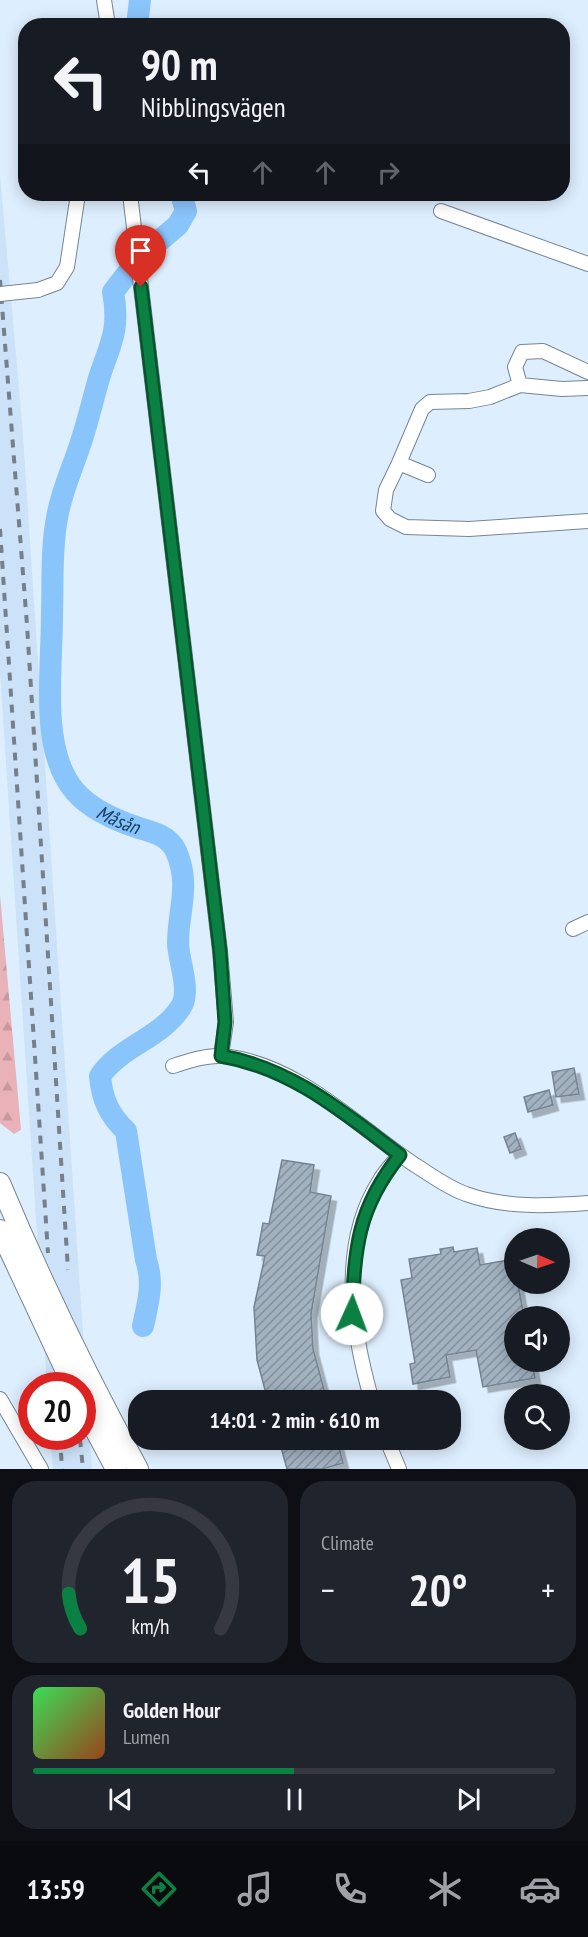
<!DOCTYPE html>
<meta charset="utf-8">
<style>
:root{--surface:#171b24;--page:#20242c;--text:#f1f3f6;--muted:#9ea1a6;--line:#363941;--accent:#0b8043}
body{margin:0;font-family:"PT Sans Narrow",sans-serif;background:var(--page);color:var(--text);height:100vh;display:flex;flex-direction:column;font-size:22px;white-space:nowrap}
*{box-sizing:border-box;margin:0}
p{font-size:20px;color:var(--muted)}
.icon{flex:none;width:33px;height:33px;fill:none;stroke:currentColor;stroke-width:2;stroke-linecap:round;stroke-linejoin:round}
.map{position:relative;height:1469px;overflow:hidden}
.sheet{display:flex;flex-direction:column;gap:12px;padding:12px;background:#0d0f14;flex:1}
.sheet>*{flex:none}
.hud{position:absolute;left:18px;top:18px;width:552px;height:183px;border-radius:24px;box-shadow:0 3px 15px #0003;background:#171b24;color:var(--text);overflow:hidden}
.needle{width:39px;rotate:92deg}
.controls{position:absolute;left:504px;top:1228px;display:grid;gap:12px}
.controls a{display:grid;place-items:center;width:66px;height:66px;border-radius:50%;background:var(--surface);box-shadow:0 3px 15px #0003;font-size:30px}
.speed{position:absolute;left:18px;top:1372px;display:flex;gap:12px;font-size:30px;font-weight:700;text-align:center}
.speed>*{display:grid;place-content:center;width:78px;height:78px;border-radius:50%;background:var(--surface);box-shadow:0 3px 15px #0003;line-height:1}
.speed .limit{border:9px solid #d22;background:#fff;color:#111}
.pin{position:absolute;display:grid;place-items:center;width:51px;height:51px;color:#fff;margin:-62px -26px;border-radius:50% 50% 50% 0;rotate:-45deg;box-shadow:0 0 6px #0007}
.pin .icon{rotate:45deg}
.me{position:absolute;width:66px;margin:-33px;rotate:2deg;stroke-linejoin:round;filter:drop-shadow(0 0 4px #0008)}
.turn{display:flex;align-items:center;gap:21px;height:126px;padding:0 24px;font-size:27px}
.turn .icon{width:78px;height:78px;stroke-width:2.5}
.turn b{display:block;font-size:42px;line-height:51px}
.lanes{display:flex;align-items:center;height:57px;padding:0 24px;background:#0003;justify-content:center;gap:30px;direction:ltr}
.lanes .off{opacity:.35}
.big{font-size:45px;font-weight:800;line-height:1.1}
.sheet .card{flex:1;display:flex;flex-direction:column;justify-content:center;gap:9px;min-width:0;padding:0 21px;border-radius:24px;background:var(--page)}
.sheet .dial{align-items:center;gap:0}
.dial svg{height:156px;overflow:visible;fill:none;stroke:var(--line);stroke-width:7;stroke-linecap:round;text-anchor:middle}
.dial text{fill:var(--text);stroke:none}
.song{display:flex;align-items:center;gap:18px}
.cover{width:72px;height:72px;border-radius:9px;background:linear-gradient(135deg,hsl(130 70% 55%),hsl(20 70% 35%))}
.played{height:6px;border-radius:3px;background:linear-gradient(90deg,var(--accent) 50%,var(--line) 50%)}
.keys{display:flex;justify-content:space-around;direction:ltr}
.heat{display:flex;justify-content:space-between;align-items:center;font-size:33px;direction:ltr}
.sheet .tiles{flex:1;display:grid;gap:12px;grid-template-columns:1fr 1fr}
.card:last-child{grid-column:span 2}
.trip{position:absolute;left:128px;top:1390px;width:333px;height:60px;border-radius:24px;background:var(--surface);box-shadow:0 3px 15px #0003;font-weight:800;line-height:60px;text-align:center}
.tab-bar{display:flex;height:96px;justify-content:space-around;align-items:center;background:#090b0e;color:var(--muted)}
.tab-bar .icon{width:42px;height:42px}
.tab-bar .active{color:var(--accent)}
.tab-bar b{font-size:27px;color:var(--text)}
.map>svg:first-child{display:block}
.built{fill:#cce2f8}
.forest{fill:url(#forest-firs)}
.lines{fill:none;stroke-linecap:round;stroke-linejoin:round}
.river{stroke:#89c4fb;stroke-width:22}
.building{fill:url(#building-hatch);stroke:#748392;stroke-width:1.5;filter:url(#shadow)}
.minor-casing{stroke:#768594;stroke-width:16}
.highway-casing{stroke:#768594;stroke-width:22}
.minor{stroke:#fff;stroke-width:14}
.highway{stroke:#fff;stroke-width:20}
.rail{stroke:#75808b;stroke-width:4;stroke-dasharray:8 8;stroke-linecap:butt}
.minor-bridge-casing{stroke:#768594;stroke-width:16;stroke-linecap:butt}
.minor-bridge{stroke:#fff;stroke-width:14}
.route-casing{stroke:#07532c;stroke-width:15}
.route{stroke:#0b8043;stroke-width:10}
.labels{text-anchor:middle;stroke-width:6;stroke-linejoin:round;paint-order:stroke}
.water-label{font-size:20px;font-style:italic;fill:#164165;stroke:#fff}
</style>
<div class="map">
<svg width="588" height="1469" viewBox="0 0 588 1469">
<defs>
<pattern id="forest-firs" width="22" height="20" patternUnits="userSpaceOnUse" patternTransform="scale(1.5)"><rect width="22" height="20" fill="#e8b2b8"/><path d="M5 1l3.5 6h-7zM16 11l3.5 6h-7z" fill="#c7999f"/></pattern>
<pattern id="building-hatch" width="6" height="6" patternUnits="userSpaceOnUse" patternTransform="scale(1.5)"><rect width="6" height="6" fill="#a2b2c1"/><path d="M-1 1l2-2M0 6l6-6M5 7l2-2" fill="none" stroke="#84919d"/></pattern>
<filter id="shadow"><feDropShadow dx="5.5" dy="5.5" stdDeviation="0" flood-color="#0004"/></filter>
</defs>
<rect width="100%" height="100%" fill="#ddeefe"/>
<path class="built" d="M0,176L22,422L92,1469H53L50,1437H82V1386H47L0,672Z"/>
<path class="forest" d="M0,895L21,1130L14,1134L0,1123Z"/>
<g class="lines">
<g class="river">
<path d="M137,26L140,0"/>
<path d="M145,253L178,225L186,211L181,194"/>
<path id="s1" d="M130,270L113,292C120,328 111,343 100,375C93,398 88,422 80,445C72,470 61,492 57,518C51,550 53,581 52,613C52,650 48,686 51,722C56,785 81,809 139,828C153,832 169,836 176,851C191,885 178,910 178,944C179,962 191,991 181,1007C160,1039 122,1045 100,1076C102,1099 109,1115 126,1131L146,1260C154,1283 148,1303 143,1326"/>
</g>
</g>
<path class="building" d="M574,1068L579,1094L556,1097L552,1072Z
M549,1090L553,1105L528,1112L524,1097Z
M515,1133L521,1149L510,1153L504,1137Z
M282,1160L314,1165L310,1192L331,1196L311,1314L313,1349L327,1401H268L257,1360L254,1307L265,1256L257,1255L263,1223L269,1224Z
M453,1247L454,1252L477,1248L480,1265L514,1259V1284H518L524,1317H514V1362H532L535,1378L483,1387L476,1350L446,1355L450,1377L413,1384L410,1364L415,1363L401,1280L412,1278L409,1259L441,1254L440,1249Z
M279,1440H337L343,1463L322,1469H287Z"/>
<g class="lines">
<defs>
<path id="minor" d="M104,0L108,26
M130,194L220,951L226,1022L221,1056
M441,211L588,264
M38,290L57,283L67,267L78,194
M588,372L543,351L522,352L515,367L520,385L562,389L588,388
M399,463L386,490L383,511L390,519L406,527L469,529L588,521
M428,475L399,463L422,409L430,402L469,401L490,397L520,385
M573,929L588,922
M173,1066C188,1061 206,1055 222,1056C297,1063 355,1125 415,1165C431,1175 448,1188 466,1194C504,1208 548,1206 588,1203
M0,1399L41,1469
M372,1401C352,1332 338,1245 380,1180C385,1171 393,1163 400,1155
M387,1440L399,1469"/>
<path id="highway" d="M0,1183C41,1281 87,1376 138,1469
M0,1230L73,1386
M82,1405L116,1469"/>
</defs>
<use href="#minor" class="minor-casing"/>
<use href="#highway" class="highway-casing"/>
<use href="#minor" class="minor"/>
<use href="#highway" class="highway"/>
<path class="rail" d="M0,280L27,625L68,1270
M0,529L48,1253
M60,1437L62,1469
M80,1439L83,1469"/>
<defs>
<path id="minor-bridge" d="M0,294L38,290"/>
</defs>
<use href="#minor-bridge" class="minor-bridge-casing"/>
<use href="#minor-bridge" class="minor-bridge"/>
</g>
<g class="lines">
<defs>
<path id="route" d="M141,287L220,951L225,1022L221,1056C292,1068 344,1113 400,1155C357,1209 355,1247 352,1314"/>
</defs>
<use href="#route" class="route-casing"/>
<use href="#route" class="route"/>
</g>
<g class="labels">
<g class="water-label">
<text dy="7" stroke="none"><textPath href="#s1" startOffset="594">Måsån</textPath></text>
</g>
</g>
</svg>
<div class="controls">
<a><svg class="needle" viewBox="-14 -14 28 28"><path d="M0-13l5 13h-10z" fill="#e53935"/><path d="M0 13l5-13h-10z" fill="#9ea1a6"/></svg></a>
<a><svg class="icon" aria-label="sound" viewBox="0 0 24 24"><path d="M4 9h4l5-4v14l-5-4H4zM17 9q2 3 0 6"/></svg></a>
<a><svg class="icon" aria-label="search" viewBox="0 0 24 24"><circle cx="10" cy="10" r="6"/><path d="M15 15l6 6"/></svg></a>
</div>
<div class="speed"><div class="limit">20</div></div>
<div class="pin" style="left:141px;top:287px;background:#d93025"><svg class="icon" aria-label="arrive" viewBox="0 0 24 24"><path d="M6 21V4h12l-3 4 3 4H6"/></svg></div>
<svg class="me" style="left:352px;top:1314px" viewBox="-20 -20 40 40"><circle r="19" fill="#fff"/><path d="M0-13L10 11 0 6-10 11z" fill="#0b8043"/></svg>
<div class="trip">14:01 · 2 min · 610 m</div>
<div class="hud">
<div class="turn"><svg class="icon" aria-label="left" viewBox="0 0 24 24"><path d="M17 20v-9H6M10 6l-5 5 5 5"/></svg><div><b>90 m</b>Nibblingsvägen</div></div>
<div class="lanes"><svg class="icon" aria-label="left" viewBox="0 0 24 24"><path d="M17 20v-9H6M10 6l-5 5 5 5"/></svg><svg class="icon off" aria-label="ahead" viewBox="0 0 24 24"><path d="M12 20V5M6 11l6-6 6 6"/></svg><svg class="icon off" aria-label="ahead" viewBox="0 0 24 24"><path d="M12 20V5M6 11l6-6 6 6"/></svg><svg class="icon off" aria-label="right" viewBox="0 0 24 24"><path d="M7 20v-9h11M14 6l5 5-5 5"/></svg></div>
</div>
</div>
<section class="sheet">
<div class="tiles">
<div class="card dial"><svg viewBox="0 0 100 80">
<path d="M14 69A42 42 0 1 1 86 69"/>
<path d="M14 69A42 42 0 0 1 8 51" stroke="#0b8043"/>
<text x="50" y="56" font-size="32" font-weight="700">15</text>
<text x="50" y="72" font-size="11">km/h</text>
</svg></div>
<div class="card"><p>Climate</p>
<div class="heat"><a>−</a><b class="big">20°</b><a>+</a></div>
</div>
<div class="card">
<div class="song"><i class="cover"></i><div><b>Golden Hour</b><p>Lumen</p></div></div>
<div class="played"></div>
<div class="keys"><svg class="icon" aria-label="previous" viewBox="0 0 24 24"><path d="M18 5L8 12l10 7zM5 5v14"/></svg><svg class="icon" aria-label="pause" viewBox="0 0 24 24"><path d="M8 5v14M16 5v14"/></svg><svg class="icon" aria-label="next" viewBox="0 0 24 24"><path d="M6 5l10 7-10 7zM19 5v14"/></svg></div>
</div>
</div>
</section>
<nav class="tab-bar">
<b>13:59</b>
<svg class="icon active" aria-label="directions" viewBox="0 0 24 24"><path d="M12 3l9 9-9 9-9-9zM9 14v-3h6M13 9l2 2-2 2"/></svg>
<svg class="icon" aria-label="music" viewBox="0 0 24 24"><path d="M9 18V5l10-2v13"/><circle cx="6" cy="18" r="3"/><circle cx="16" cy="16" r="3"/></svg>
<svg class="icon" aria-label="phone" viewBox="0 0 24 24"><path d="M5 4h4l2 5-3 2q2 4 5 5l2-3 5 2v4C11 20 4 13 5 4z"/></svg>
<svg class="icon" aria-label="climate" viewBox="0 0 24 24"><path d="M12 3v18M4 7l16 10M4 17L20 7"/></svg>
<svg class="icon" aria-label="car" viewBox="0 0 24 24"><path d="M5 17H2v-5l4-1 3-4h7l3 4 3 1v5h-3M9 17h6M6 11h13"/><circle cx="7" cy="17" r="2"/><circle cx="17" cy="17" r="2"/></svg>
</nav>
